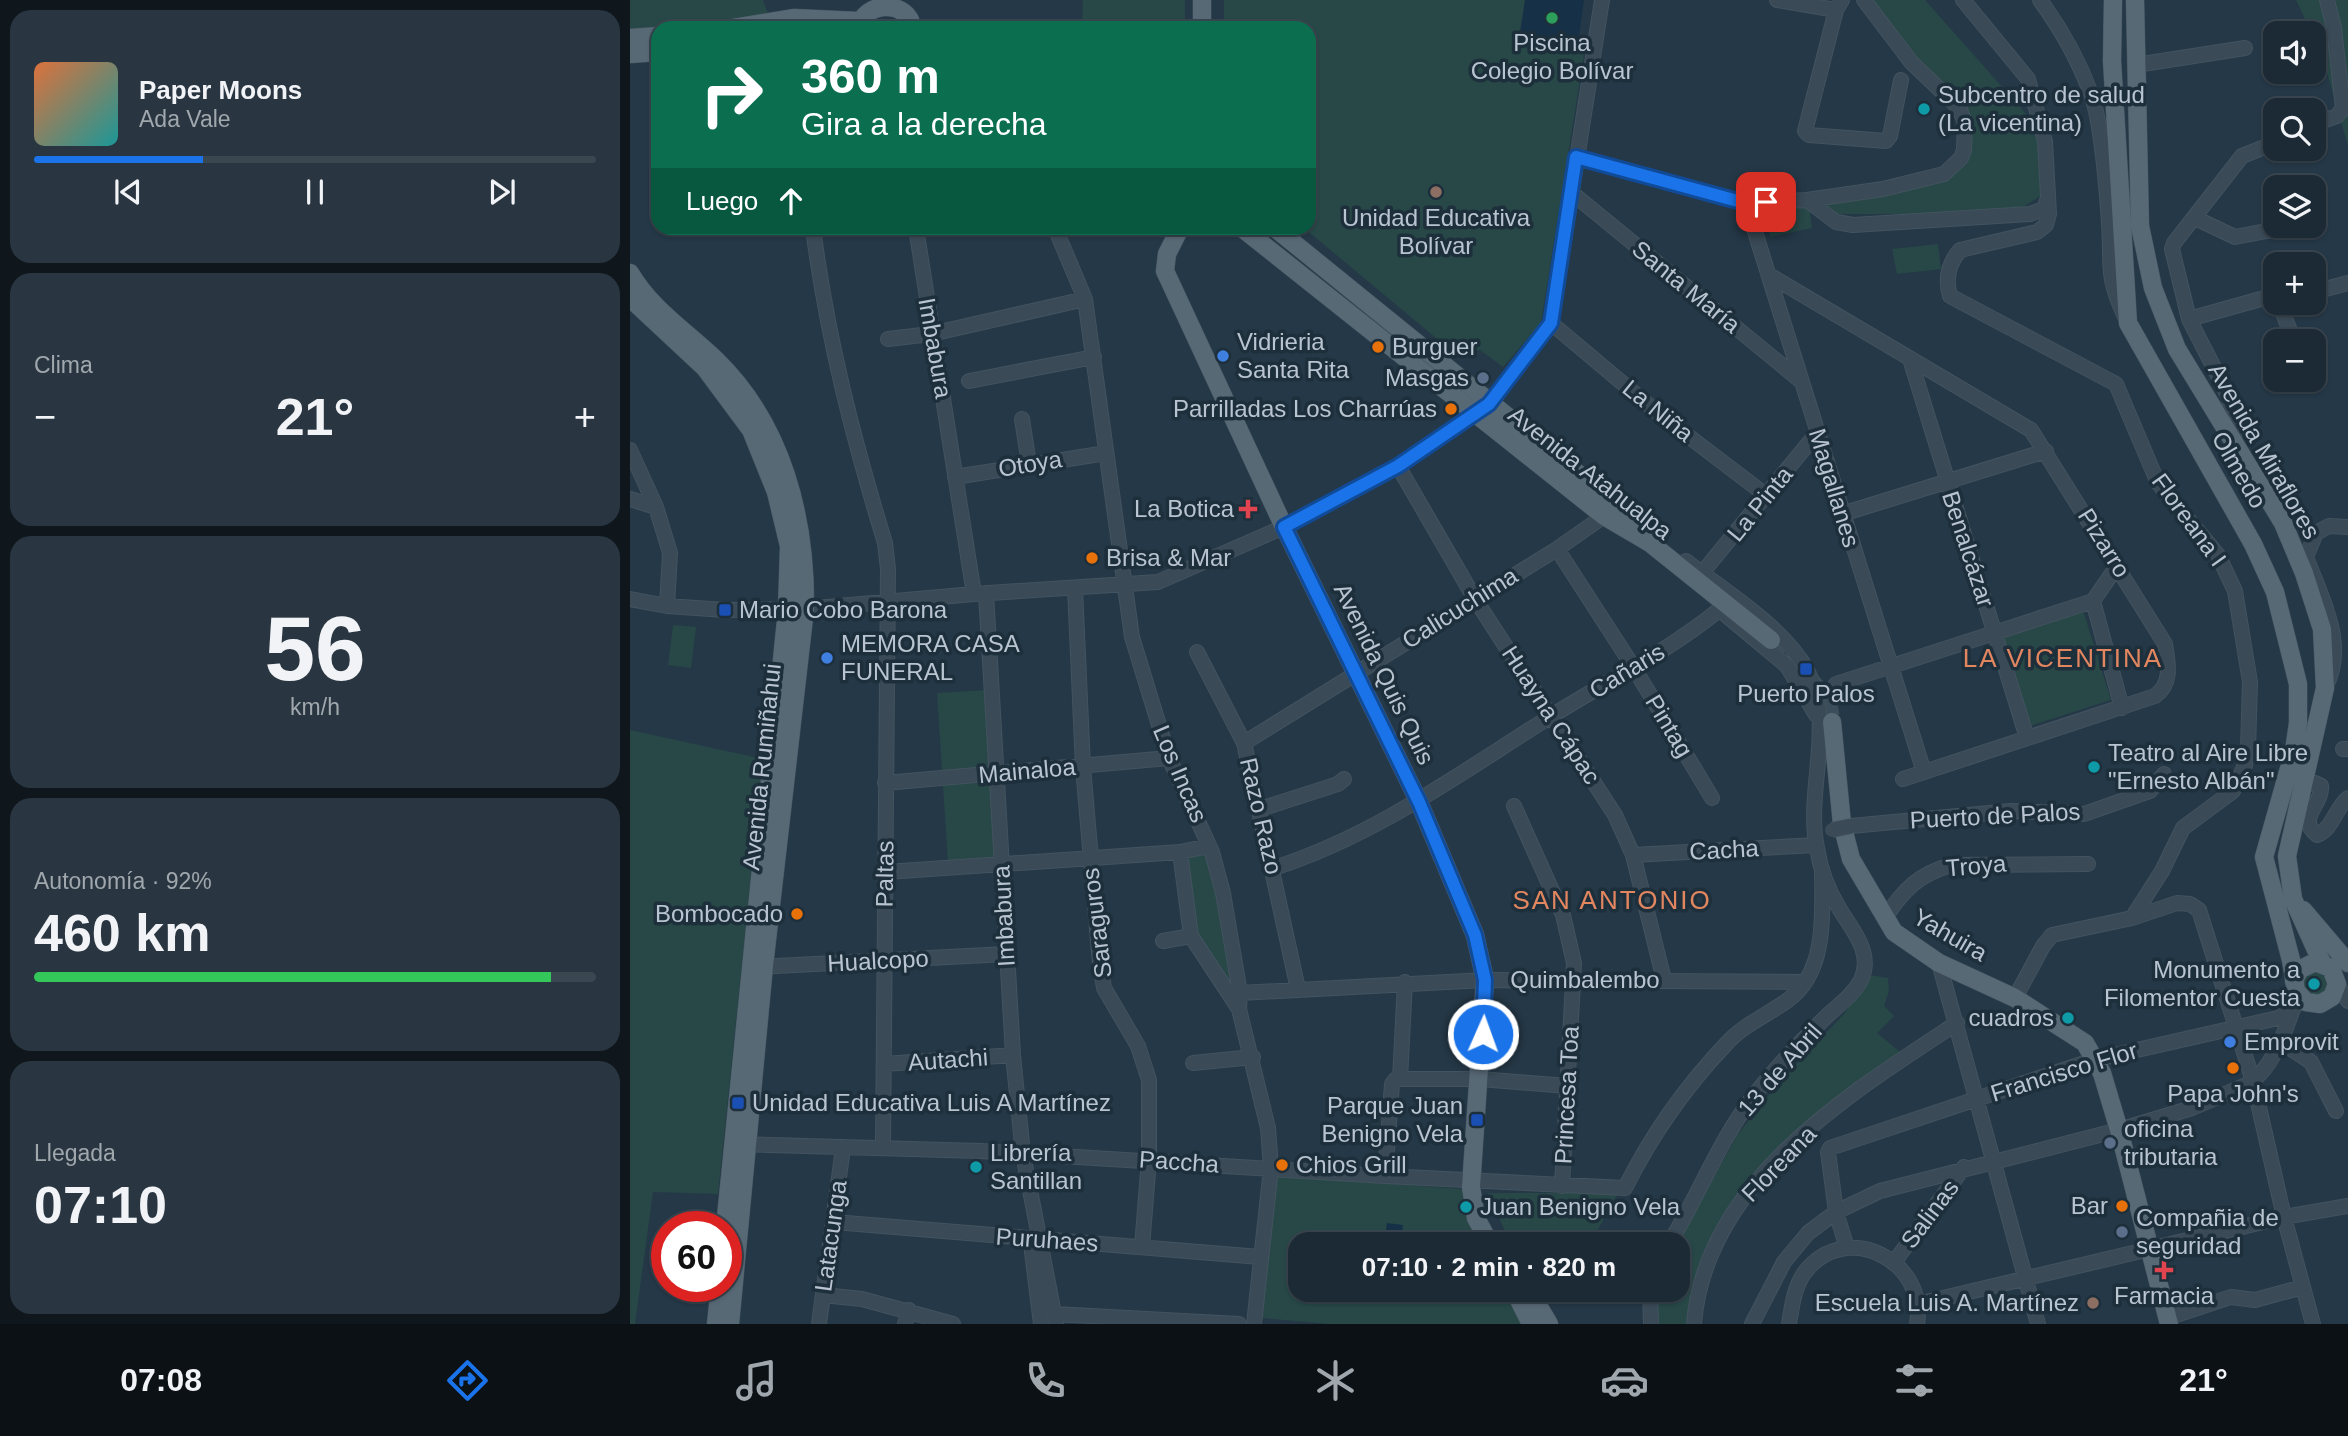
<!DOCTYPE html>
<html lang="es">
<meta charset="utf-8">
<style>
:root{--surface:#1c2a35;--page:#293641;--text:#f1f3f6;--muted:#a0a7ad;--line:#3a4650;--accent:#1a73e8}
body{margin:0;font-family:Helvetica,sans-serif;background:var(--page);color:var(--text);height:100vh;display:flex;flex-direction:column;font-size:26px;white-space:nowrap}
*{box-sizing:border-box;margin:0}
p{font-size:23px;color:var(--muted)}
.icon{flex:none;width:38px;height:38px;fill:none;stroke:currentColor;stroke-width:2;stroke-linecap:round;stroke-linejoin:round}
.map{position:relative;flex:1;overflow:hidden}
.side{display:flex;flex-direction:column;gap:10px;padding:10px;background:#0f171d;width:630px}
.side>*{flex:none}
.top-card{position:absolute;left:21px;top:21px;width:665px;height:214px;border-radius:21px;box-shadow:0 2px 5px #0004,0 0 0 2px var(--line);background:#0b6e4f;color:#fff;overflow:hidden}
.tools{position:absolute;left:1633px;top:21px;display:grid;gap:14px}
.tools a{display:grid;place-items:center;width:63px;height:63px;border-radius:14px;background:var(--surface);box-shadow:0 2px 5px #0004,0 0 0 2px var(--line);font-size:35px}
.speed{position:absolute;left:21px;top:1211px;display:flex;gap:14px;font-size:35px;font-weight:700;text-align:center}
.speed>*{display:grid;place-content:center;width:91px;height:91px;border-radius:50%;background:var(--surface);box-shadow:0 2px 5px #0004,0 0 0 2px var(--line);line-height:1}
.speed .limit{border:10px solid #d22;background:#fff;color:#111}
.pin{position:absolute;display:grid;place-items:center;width:60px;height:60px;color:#fff;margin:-30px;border-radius:14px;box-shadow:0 4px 10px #0006}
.me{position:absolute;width:77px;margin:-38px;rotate:2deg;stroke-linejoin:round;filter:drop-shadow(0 0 5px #0008)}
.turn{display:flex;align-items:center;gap:24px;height:147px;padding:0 35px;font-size:32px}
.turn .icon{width:91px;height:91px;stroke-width:2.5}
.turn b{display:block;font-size:49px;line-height:60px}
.then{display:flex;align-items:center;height:66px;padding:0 35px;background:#0003;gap:14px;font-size:26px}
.big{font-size:52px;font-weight:700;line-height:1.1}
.side .card{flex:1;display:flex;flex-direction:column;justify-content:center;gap:10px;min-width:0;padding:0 24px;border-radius:21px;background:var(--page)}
.side .dial{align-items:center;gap:0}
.dial b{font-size:91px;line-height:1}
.song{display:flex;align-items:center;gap:21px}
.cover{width:84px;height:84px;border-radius:10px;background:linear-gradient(135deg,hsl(20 70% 55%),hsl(180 70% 35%))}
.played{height:7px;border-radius:4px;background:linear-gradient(90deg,var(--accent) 30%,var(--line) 30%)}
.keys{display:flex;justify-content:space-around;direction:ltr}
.heat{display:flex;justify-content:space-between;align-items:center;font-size:38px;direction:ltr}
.charge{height:10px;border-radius:5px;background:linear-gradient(90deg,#34c759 92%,var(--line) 0)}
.trip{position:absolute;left:658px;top:1232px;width:402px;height:70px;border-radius:21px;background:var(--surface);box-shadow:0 2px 5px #0004,0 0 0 2px var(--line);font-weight:700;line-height:70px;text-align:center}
.tab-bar{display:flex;height:112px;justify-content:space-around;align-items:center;background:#0b1115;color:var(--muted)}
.tab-bar .icon{width:49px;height:49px}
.tab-bar .current{color:var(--accent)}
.tab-bar b{font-size:32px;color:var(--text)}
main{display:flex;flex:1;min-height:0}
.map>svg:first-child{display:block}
.green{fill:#274847}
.water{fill:#163147}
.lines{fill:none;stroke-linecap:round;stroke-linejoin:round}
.major-tunnel{stroke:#3b4d5b;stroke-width:18;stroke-dasharray:18 9;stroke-linecap:butt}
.minor-casing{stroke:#43535f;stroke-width:16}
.major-casing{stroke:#43535f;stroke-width:19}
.minor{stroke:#3a4a56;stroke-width:14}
.major{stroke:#586976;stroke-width:18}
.minor-bridge-casing{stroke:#43535f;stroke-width:16;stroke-linecap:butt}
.minor-bridge{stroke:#3a4a56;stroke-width:14}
.route-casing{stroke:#114b97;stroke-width:18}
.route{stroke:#1a73e8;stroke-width:12}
.leisure-dot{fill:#2e9e5b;stroke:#1e2f3c;stroke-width:2.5}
.culture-dot{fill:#0f9aa8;stroke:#1e2f3c;stroke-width:2.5}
.education-dot{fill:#8d6e63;stroke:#1e2f3c;stroke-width:2.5}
.food-dot{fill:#e8710a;stroke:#1e2f3c;stroke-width:2.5}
.shop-dot{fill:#3f7fe0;stroke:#1e2f3c;stroke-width:2.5}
.service-dot{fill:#5c6f8a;stroke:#1e2f3c;stroke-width:2.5}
.health-dot{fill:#e0444e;stroke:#1e2f3c;stroke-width:2.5}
.transit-dot{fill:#1a4fb4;stroke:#1e2f3c;stroke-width:2.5}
.labels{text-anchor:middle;stroke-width:7;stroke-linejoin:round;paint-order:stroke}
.poi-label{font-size:24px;fill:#b8c4cf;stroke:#1e2f3c;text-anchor:start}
.street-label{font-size:24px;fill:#b8c4cf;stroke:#1e2f3c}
.neighbourhood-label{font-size:26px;letter-spacing:2px;fill:#e28660;stroke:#1e2f3c}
</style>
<main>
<section class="side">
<div class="card">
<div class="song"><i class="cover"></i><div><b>Paper Moons</b><p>Ada Vale</p></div></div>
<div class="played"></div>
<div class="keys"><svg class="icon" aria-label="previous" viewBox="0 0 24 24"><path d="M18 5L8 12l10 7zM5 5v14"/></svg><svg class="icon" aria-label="pause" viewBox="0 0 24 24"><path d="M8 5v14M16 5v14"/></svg><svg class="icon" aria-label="next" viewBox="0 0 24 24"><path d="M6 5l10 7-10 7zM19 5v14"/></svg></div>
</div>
<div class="card"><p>Clima</p>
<div class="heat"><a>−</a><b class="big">21°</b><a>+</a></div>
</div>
<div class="card dial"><b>56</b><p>km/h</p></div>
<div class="card"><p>Autonomía · 92%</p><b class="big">460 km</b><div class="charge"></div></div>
<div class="card"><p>Llegada</p><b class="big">07:10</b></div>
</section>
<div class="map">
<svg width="1718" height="1324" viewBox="0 0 1718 1324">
<rect width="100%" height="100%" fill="#253847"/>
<path class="green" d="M0,0H133L138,14L0,34Z
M453,0H555V28H452Z
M594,0H895L888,42L955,49L911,323L873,367L850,350L824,353L674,228H679V28H594Z
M1236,0H1295L1405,124L1417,192L1388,210L1340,214H1204L1185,204L1318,176L1339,125Z
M1666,0H1718V146L1692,55Z
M1179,206L1182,228L1140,237L1136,215Z
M1308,244L1311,269L1267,274L1262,249Z
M1452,607L1481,700L1400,726L1371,633Z
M43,625L66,627L61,668L38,665Z
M357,690L365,857L318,862L307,693Z
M0,730L133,759L88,1194L23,1192L5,1324H0Z
M579,853L605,990L559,942L546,857Z
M1694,967L1702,992L1677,1000L1669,975Z
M1239,975L1258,978L1259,991L1254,1006L1264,1016L1247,1033L1270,1052L1180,1120L1099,1227L1075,1285L1067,1324H1028L1025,1308L1026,1290H1048L1046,1244L1108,1134L1145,1087L1214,1014Z
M647,1176L833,1189L851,1244H670V1290H875L893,1324H699L632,1318Z
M858,1193H988L960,1244H881Z"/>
<path class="water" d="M895,0H954L948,43L890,36Z
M757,1223L773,1225L771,1244H754Z"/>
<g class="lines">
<path class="major-tunnel" d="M1141,640L1197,698L1202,722"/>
<defs>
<path id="minor" d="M1147,0L1206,10
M1212,0L1206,10L1175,131L1179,135L1256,141L1260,136L1271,80
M1333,0L1398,79L1415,141L1419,214L1416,225L1407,232L1330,250C1318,264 1315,279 1320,296L1486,384L1528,483L1588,555L1605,591L1620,682L1618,749L1615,765L1603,791L1553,828L1532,871L1502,918
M1410,0C1431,29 1449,61 1461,94C1471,120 1477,194 1479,223C1482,266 1475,274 1495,317
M1506,65L1615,48
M1684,124L1707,116L1713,108L1704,28L1697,0
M946,157L1116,203L1177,200L1253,189L1314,174L1331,158L1334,150L1335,122L1329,108L1281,62L1234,0
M942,193L1171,381
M1177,200L1206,222L1223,225L1400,214L1414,209L1418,198
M1116,203L1294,772
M1565,218L1605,237L1663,226
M183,228C197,337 223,438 255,543L258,569L253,1147
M286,228L344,594
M425,228L455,299L502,637L539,758L582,852L593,893L610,993L609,1009L638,1128L641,1168L624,1324
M1139,275L1401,430L1535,644C1538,663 1543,683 1525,696L1273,779
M1684,292L1718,283
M1649,303L1664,341
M1559,319L1645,295
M921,323L1028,413L1137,496
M258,339L301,334L455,299
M1280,359L1397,738
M339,381L464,357
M392,419L399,464
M1605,444L1599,397L1559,319L1542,249L1544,243L1612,156L1645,143
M0,450L26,507L40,553L37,606
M768,466L845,599L985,815L1003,855L1034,980
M325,477L476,453
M0,499L26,507
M1212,514L1416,451
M927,549L1004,668L1082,798
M1072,573L1187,433
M445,588L453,767L470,964L474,988L508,1046L519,1080V1159L512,1247
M356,593L383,1055L393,1154L426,1324
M0,599L37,606L95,610L175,609L344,594L528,582L654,527L768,466L859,404L921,323L972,0
M1463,601L1492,708
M1096,615L1157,666L1186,715
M567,652L614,743L668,989
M1206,684L1463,601L1487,566
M1695,688C1718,645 1692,599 1676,557L1686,533L1699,526L1718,527
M614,743L927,549L974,516
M1713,749H1718
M255,783L539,758
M1675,785L1685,783L1691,786C1693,804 1666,819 1687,835C1703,829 1705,808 1718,798
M884,806L933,915L944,963L932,1186
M630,809L708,784L714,779
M1221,826L1381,811L1454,814L1520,791L1534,774
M550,852L561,936L609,1009
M1003,855L1186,845
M644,868C747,835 833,771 923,715C979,680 1039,651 1090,609
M256,872L550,852L579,846
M1255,918C1273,890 1289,874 1321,865L1458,864
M533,941L561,936
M1309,963L1408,1324
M125,967L376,954
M1707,984L1718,1001
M610,993L855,980L1174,982
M1385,998L1413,946L1422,935L1502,918L1547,903L1560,904L1569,910L1623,1081L1654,1217L1683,1324
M1651,1042L1681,1062L1706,1111
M563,1063L623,1057
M254,1064L383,1055
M770,1079L775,982
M108,1144L350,1151L755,1176L995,1188C1021,1136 1057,1085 1097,1043C1113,1025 1139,1014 1158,1000C1198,971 1192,912 1192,869
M755,1176L762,1084L766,1079H850L937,1086
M204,1222L630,1257
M407,1238L402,1252L411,1324
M1039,1244C1069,1195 1090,1138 1126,1093C1148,1065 1173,1039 1198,1015C1210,1004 1223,995 1231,980C1244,952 1221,929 1209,908C1198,890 1190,868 1187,848C1175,791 1206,724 1177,670C1154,627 1094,591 1056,561
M1217,1248L1206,1212L1198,1152L1200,1148L1463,1060L1648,1018L1664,1008
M1265,1261L1334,1167
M1020,1290L1021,1324
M193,1295L232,1299L323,1324
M1288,1304L1654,1217L1718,1206
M424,1314L609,1324
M1537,1318L1601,1297L1625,1300L1673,1287
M189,1324L213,1148
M275,1324L279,1310
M1064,1324C1075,1182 1219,1094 1327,1023
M1122,1324L1154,1262L1178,1233L1206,1212L1250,1191L1489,1130L1562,1108L1616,1085C1641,1072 1654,1034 1663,1009
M1159,1324C1162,1306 1164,1287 1175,1272C1216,1219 1298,1261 1287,1324"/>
<path id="major" d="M1483,0L1482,61L1498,323L1623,544L1645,592L1668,684V723L1664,751L1634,857L1661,960L1666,991L1676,1002L1690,1004L1702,997L1707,984L1701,968L1685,962L1669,970L1664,981
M1505,0L1510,226L1523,288L1547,349L1653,523L1674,573L1692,629L1695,688L1657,856L1663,899L1692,963
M103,28L164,18L229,21
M229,28C233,0 280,0 282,28
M572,28V0
M0,38L28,36
M0,54L28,52
M550,228L537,254L535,271L654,527L789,802L845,935L855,980L841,1187L846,1218L860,1244
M612,228L974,516L1020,543L1141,640
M645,228L989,507L1011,532
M0,273C21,309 57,332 86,360C153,425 176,519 175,609L134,966L100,1324
M0,298L75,368L121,430L146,492L159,546L157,610L95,1227
M1202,722L1212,824L1221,859L1264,932L1309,963L1385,998L1455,1043L1472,1073L1489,1130L1539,1324
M1673,910L1718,963
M884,1290L901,1324
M899,1290L919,1324
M86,1324L90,1286"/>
</defs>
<use href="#minor" class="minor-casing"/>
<use href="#major" class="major-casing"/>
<use href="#minor" class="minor"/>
<use href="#major" class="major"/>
<defs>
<path id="minor-bridge" d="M1202,830L1221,826"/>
</defs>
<use href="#minor-bridge" class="minor-bridge-casing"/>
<use href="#minor-bridge" class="minor-bridge"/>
</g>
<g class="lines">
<defs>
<path id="route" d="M853,1034L855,980L845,935L789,802L654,527L768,466L859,404L921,323L946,157L1115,203L1136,202"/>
</defs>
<use href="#route" class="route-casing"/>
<use href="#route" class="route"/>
</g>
<circle class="leisure-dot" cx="922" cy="18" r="7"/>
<g class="culture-dot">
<circle cx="1294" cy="109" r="7"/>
<circle cx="1464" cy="767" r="7"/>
<circle cx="1684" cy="984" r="7"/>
<circle cx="1438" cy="1018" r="7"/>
<circle cx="346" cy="1167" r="7"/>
<circle cx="836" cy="1207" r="7"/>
</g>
<g class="education-dot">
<circle cx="806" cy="192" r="7"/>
<circle cx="1463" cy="1303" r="7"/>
</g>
<g class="food-dot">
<circle cx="748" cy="347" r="7"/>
<circle cx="821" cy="409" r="7"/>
<circle cx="462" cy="558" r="7"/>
<circle cx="167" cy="914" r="7"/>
<circle cx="1603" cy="1068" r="7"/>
<circle cx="652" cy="1165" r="7"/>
<circle cx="1492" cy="1206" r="7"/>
</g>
<g class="shop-dot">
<circle cx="593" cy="356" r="7"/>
<circle cx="197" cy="658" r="7"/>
<circle cx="1600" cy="1042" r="7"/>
</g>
<g class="service-dot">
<circle cx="853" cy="378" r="7"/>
<circle cx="1480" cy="1143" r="7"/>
<circle cx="1492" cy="1232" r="7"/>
</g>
<g class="health-dot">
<path d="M614.5 498.5h7v7h7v7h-7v7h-7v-7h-7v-7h7z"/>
<path d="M1530.5 1259.5h7v7h7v7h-7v7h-7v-7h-7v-7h7z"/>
</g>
<g class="transit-dot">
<rect x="88" y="603" width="14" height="14" rx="3.5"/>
<rect x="1169" y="662" width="14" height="14" rx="3.5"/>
<rect x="101" y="1096" width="14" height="14" rx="3.5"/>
<rect x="840" y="1113" width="14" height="14" rx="3.5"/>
</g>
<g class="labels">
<g class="poi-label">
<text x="922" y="51" text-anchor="middle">Piscina<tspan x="922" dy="28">Colegio Bolívar</tspan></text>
<text x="1308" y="103">Subcentro de salud<tspan x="1308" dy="28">(La vicentina)</tspan></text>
<text x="806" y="226" text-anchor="middle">Unidad Educativa<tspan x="806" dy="28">Bolívar</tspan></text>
<text x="607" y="350">Vidrieria<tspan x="607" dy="28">Santa Rita</tspan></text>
<text x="762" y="355">Burguer</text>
<text x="839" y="386" text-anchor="end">Masgas</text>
<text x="807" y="417" text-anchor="end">Parrilladas Los Charrúas</text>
<text x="604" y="517" text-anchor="end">La Botica</text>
<text x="476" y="566">Brisa &amp; Mar</text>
<text x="109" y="618">Mario Cobo Barona</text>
<text x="211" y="652">MEMORA CASA<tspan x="211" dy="28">FUNERAL</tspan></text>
<text x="1176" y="702" text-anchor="middle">Puerto Palos</text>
<text x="1478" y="761">Teatro al Aire Libre<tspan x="1478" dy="28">"Ernesto Albán"</tspan></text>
<text x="153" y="922" text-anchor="end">Bombocado</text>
<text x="1670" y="978" text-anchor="end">Monumento a<tspan x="1670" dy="28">Filomentor Cuesta</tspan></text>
<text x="1424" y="1026" text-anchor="end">cuadros</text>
<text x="1614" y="1050">Emprovit</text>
<text x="1603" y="1102" text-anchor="middle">Papa John's</text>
<text x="122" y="1111">Unidad Educativa Luis A Martínez</text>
<text x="833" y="1114" text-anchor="end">Parque Juan<tspan x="833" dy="28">Benigno Vela</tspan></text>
<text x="1494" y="1137">oficina<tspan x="1494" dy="28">tributaria</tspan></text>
<text x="360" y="1161">Librería<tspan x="360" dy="28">Santillan</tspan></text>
<text x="666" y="1173">Chios Grill</text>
<text x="1478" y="1214" text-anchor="end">Bar</text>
<text x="850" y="1215">Juan Benigno Vela</text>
<text x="1506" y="1226">Compañia de<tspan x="1506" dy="28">seguridad</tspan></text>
<text x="1534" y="1304" text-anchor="middle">Farmacia</text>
<text x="1449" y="1311" text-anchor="end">Escuela Luis A. Martínez</text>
</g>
<g class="street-label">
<text transform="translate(1056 287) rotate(39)" y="8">Santa María</text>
<text transform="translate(305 348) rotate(80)" y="8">Imbabura</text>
<text transform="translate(1028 411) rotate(39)" y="8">La Niña</text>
<text transform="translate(1634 451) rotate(60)" y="8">Avenida Miraflores</text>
<text transform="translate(400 464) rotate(-9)" y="8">Otoya</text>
<text transform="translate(1609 470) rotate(60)" y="8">Olmedo</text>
<text transform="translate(960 473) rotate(38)" y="8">Avenida Atahualpa</text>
<text transform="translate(1204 488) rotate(73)" y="8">Magallanes</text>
<text transform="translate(1130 504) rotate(-51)" y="8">La Pinta</text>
<text transform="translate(1559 520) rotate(54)" y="8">Floreana I</text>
<text transform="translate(1474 543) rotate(58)" y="8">Pizarro</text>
<text transform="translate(1338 549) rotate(72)" y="8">Benalcázar</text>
<text transform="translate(830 608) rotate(-32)" y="8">Calicuchima</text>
<text transform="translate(997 671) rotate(-31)" y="8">Cañaris</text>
<text transform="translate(754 674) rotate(64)" y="8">Avenida Quis Quis</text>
<text transform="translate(921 715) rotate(57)" y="8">Huayna Cápac</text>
<text transform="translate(1039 726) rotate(59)" y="8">Pintag</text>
<text transform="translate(132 767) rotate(-84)" y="8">Avenida Rumiñahui</text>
<text transform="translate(397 771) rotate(-5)" y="8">Mainaloa</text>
<text transform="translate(550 774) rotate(67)" y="8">Los Incas</text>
<text transform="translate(631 816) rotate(77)" y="8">Razo Razo</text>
<text transform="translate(1365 816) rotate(-3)" y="8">Puerto de Palos</text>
<text transform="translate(1094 850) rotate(-3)" y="8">Cacha</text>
<text transform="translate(1346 866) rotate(-5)" y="8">Troya</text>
<text transform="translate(255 874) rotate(-89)" y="8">Paltas</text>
<text transform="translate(374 916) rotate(-93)" y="8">Imbabura</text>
<text transform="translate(467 923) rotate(-97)" y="8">Saraguros</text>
<text transform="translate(1320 935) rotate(30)" y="8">Yahuira</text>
<text transform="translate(248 961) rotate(-3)" y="8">Hualcopo</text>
<text x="955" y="988">Quimbalembo</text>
<text transform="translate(318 1060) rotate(-4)" y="8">Autachi</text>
<text transform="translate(1150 1070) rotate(-49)" y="8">13 de Abril</text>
<text transform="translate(1434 1072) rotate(-17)" y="8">Francisco Flor</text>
<text transform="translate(937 1095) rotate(-87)" y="8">Princesa Toa</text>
<text transform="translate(549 1162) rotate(4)" y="8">Paccha</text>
<text transform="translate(1149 1164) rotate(-46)" y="8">Floreana</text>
<text transform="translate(1300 1214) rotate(-53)" y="8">Salinas</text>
<text transform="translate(201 1236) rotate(-82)" y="8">Latacunga</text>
<text transform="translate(417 1240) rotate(4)" y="8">Puruhaes</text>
</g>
<g class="neighbourhood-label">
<text x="1433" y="667">LA VICENTINA</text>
<text x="982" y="909">SAN ANTONIO</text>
</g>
</g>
</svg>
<div class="tools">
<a><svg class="icon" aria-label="sound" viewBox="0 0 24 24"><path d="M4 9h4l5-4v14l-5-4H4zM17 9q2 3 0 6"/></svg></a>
<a><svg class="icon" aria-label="search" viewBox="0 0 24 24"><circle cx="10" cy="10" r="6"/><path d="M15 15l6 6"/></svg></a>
<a><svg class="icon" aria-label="layers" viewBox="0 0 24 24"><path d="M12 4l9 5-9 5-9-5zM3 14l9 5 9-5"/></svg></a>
<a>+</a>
<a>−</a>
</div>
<div class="speed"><div class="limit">60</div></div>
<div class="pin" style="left:1136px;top:202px;background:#d93025"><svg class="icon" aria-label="arrive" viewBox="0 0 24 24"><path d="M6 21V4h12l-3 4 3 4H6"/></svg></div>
<svg class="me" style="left:853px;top:1034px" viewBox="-20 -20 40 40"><circle r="17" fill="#1a73e8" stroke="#fff" stroke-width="3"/><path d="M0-11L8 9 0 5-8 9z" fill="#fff"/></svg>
<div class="trip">07:10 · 2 min · 820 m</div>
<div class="top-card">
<div class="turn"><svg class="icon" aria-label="right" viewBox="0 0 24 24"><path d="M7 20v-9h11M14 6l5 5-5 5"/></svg><div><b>360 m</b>Gira a la derecha</div></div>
<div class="then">Luego<svg class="icon" aria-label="ahead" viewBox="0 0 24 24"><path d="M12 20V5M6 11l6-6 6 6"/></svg></div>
</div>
</div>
</main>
<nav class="tab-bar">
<b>07:08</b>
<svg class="icon current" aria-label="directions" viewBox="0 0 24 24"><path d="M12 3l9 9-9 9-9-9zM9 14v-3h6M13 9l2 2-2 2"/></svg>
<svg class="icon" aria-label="music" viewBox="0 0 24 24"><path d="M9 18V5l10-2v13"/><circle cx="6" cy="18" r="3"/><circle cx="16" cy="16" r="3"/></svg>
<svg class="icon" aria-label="phone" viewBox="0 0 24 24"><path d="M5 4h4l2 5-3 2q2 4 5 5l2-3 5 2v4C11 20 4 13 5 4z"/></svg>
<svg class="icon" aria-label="climate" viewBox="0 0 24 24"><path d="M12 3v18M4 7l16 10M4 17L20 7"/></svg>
<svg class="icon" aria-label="car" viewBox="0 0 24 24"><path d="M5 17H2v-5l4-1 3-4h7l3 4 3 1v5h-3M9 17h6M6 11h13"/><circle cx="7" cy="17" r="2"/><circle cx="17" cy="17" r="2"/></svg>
<svg class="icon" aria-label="filters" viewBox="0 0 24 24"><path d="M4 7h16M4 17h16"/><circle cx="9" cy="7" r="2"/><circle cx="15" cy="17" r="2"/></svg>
<b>21°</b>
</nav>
